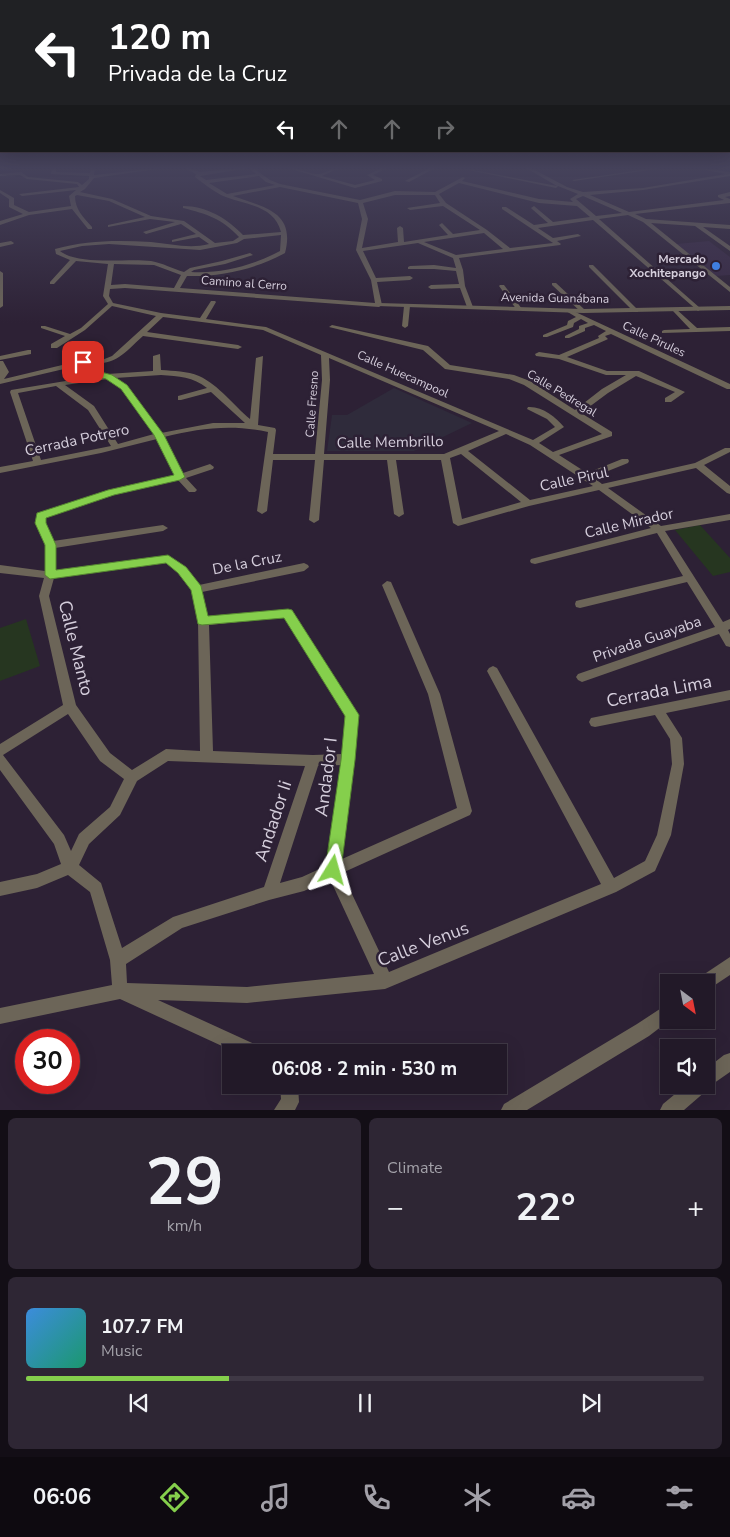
<!DOCTYPE html>
<meta charset="utf-8">
<style>
:root{--surface:#221928;--page:#2e2634;--text:#f1f3f6;--muted:#a2a0a8;--line:#3f3845;--accent:#85cf4c}
body{margin:0;font-family:"Nunito Sans",sans-serif;background:var(--page);color:var(--text);height:100vh;display:flex;flex-direction:column;font-size:19px;white-space:nowrap}
*{box-sizing:border-box;margin:0}
p{font-size:16px;color:var(--muted)}
.icon{flex:none;width:28px;height:28px;fill:none;stroke:currentColor;stroke-width:2;stroke-linecap:round;stroke-linejoin:round}
.map{position:relative;height:1110px;overflow:hidden}
.side{display:flex;flex-direction:column;gap:8px;padding:8px;background:#130e16;flex:1}
.side>*{flex:none}
.guide{position:absolute;left:0px;top:0px;width:730px;height:152px;box-shadow:0 5px 20px #0002,0 0 0 1px var(--line);background:#202124;color:#fff;overflow:hidden}
.needle{width:32px;rotate:148deg}
.tools{position:absolute;left:660px;top:974px;display:grid;gap:10px}
.tools a{display:grid;place-items:center;width:55px;height:55px;border-radius:0px;background:var(--surface);box-shadow:0 5px 20px #0002,0 0 0 1px var(--line);font-size:25px}
.speed{position:absolute;left:15px;top:1029px;display:flex;gap:10px;font-size:25px;font-weight:700;text-align:center}
.speed>*{display:grid;place-content:center;width:65px;height:65px;border-radius:50%;background:var(--surface);box-shadow:0 5px 20px #0002,0 0 0 1px var(--line);line-height:1}
.speed .limit{border:8px solid #d22;background:#fff;color:#111}
.pin{position:absolute;display:grid;place-items:center;width:42px;height:42px;color:#fff;margin:-21px;border-radius:10px;box-shadow:0 2px 8px #0006}
.me{position:absolute;width:55px;margin:-28px;rotate:8deg;stroke-linejoin:round;filter:drop-shadow(0 0 4px #0008)}
.turn{display:flex;align-items:center;gap:18px;height:105px;padding:0 25px;font-size:22px}
.turn .icon{width:65px;height:65px;stroke-width:2.5}
.turn b{display:block;font-size:35px;line-height:42px}
.lanes{display:flex;align-items:center;height:48px;padding:0 25px;background:#0003;justify-content:center;gap:25px;direction:ltr}
.lanes .off{opacity:.35}
.big{font-size:38px;font-weight:700;line-height:1.1}
.side .card{flex:1;display:flex;flex-direction:column;justify-content:center;gap:8px;min-width:0;padding:0 18px;border-radius:8px;background:var(--page)}
.side .dial{align-items:center;gap:0}
.dial b{font-size:65px;line-height:1}
.song{display:flex;align-items:center;gap:15px}
.cover{width:60px;height:60px;border-radius:8px;background:linear-gradient(135deg,hsl(210 70% 55%),hsl(160 70% 35%))}
.played{height:5px;border-radius:2px;background:linear-gradient(90deg,var(--accent) 30%,var(--line) 30%)}
.keys{display:flex;justify-content:space-around;direction:ltr}
.heat{display:flex;justify-content:space-between;align-items:center;font-size:28px;direction:ltr}
.side .tiles{flex:1;display:grid;gap:8px;grid-template-columns:1fr 1fr}
.card:last-child{grid-column:span 2}
.trip{position:absolute;left:222px;top:1044px;width:285px;height:50px;border-radius:0px;background:var(--surface);box-shadow:0 5px 20px #0002,0 0 0 1px var(--line);font-weight:700;line-height:50px;text-align:center}
.dock{display:flex;height:80px;justify-content:space-around;align-items:center;background:#0e0a10;color:var(--muted)}
.dock .icon{width:35px;height:35px}
.dock .on{color:var(--accent)}
.dock b{font-size:22px;color:var(--text)}
.map>svg:first-child{display:block}
.built{fill:#372843}
.education{fill:#2f2b3b}
.green{fill:#263620}
.lines{fill:none;stroke-linecap:round;stroke-linejoin:round}
.minor{fill:#6c6558;fill-rule:evenodd}
.tertiary{fill:#6c6558;fill-rule:evenodd}
.route{fill:#85cf4c;stroke:#568731}
.shop-dot{fill:#3f7fe0;stroke:#2d2135;stroke-width:2}
.labels{text-anchor:middle;stroke-width:5;stroke-linejoin:round;paint-order:stroke}
.far-poi-label{font-size:12px;font-weight:bold;fill:#d5cedc;stroke:#2d2135;text-anchor:end}
.far-street-label{font-size:12px;fill:#d5cedc;stroke:#2d2135}
.street-label{font-size:15px;fill:#d5cedc;stroke:#2d2135}
.near-street-label{font-size:18px;fill:#d5cedc;stroke:#2d2135}
</style>
<div class="map">
<svg width="730" height="1110" viewBox="0 0 730 1110">
<rect width="100%" height="100%" fill="#2d2135"/>
<path class="built" d="M709,241L730,257V275L716,276L676,244Z"/>
<path class="education" d="M394,388L472,423L414,451H327L332,415H347Z"/>
<path class="green" d="M700,525L730,558V572L713,576L675,530Z
M26,619L40,666L0,681V628Z"/>
<g class="lines">
<path class="minor" d="M52,168H56V172L90,173L91,168H95L94,175L159,168L157,169L94,178L85,189L80,192L112,199L151,216L184,221L215,243L233,241L239,237C221,218 207,214 183,208V206C207,206 228,219 243,235L281,232C274,204 243,205 221,195C212,190 203,183 195,177L196,174L184,168H189L200,172L239,168H253L270,180L280,184L360,200L395,191L435,192L463,177L465,178L462,181L539,199L573,202L570,199L578,194L558,186L556,188L464,169L462,168L557,186L526,168H531L567,187L583,192L643,188L726,174L700,169V168L730,172V176L643,190L590,195L629,212L724,200L718,197V195L730,192V196L725,197L730,199V203L635,214L646,219L730,225V229L703,227L730,246V251L695,226L651,223L730,287V292L643,222L628,215L599,219L700,308L701,309L698,311L593,220L538,228L553,238L578,234L581,236L557,241L561,244L560,245L459,258L463,270L465,286L473,307L470,309L467,307L460,288L431,289L428,287L431,285L459,284L456,271L434,269H408V267L410,266L434,265L456,268L453,258L418,243L363,251L376,278L410,276L413,278L410,280L377,282L382,305L379,307L125,288L110,289L109,296L113,303L161,313L200,318L211,301H215L216,302L206,319L266,327L533,440L555,427L547,419L527,409L528,407C542,406 556,417 564,427L539,443L553,452L602,434L524,385L509,379L445,369L423,350L329,327L332,325L428,346L450,365L514,375L530,381L575,410L602,389L626,375H606L559,359L536,356L535,354L539,352L559,355L599,338L598,336L606,331L594,325L585,328V331L569,338H565V336L579,329V326L588,323L581,319L574,323L573,327L547,337H543V335L567,325L568,321L576,317L566,311L569,309L730,384V389H727L611,334L605,336L608,339L606,340L567,357L607,371H639L685,392L671,402H665V398L675,392L636,376L608,393L581,413L612,432V436L559,455L587,473L622,459H628L629,461L628,463L593,477L602,484L695,463L725,448H730V452L704,465L730,486V494L727,493L696,468L608,488L661,526L730,514V520L665,531L723,622L730,619V629L728,630L730,634V647L726,646L719,634L582,682L578,680L576,677L578,674L715,627L687,582L580,608L576,607L575,604L576,601L580,600L683,576L657,533L535,564L531,563L530,561L531,559L651,528L599,490L529,506L458,526L453,523L441,460H396L404,514L399,517L394,514L387,460H324L319,520L314,523L309,520L315,460H273L267,511L262,514L257,511L268,432C232,424 199,428 164,437L183,473L210,464L214,467L213,469L186,478L197,490L195,492H189L178,480L113,494L45,518V523L53,541L163,525L168,528L163,531L55,548V571L168,556L186,567L199,585L304,563L308,565L309,567L304,571L202,592L207,617L288,609L292,610L356,711L358,715L354,759L342,859L457,808L428,694L382,585L387,581L391,582L440,694L472,811L470,815L342,873L389,972L601,884L487,671L489,668L493,666L497,668L614,878L645,861L657,835L672,764L670,739L655,715L595,727L591,726L589,722L591,718L730,690V700L666,713L682,738L684,764L671,835L655,871L616,892L385,989L247,1003L158,1000L259,1046L261,1052H235L120,999L0,1024V1008L112,985L110,960L90,892L68,875L37,888L0,896V882L37,874L61,864L54,844L0,770V744L63,705L39,596L44,578L0,573V565L45,571V545L35,523L38,514L108,490L175,475L157,439L101,453L0,473V467L33,461L10,392L11,390L96,376L88,374L81,365L0,384V361H3L9,372L4,379L83,360H102L112,356L156,316L112,306L85,330L57,348H51V344L65,336L41,328V326H45L70,334L81,328L108,304L103,296L108,264L76,261L54,284H50V282L70,260L56,254L55,249C87,240 118,240 151,242C171,244 190,249 209,244L199,237L172,242V240L196,234L181,224L146,234L143,232L175,222L150,219L108,227V225L145,217L109,201L77,195L75,196C75,209 83,217 92,227V229H88L72,209L29,215L0,225V221L23,214L9,207V199L0,193V190L14,198V205L29,212L71,206L69,196L76,190L22,196L19,194L79,187L77,184L27,179L20,175L0,176V174L21,172L28,177L78,182L82,185L89,179V176L51,174ZM249,168L256,174L206,180L200,176ZM259,176L266,182L275,185L227,194L209,183ZM459,183L539,203L577,206L590,217L553,222L534,206L531,208L532,209L548,223L534,225L506,207H502V209L553,243L510,248L487,230L446,203L439,194ZM280,187L358,203L362,219L356,250L371,280L375,303L180,288L187,276C220,277 256,269 285,253C296,211 263,207 233,196ZM395,195H435L440,203L407,208L410,210L443,206L480,230L453,234L442,223L439,225L448,235L404,242L403,228L400,226L397,228L398,242L362,248L368,219L363,203ZM583,196L622,213L596,216L576,199ZM484,233L503,249L456,255L424,242ZM281,235L280,251C254,265 221,274 191,272L194,270L225,264L253,255L250,253L222,261L190,268L184,272C173,269 163,263 151,261C127,258 79,266 60,251L82,246L109,244L200,250L237,243L244,239ZM114,264L154,265L181,275L174,288L125,284L111,285ZM163,317L263,330L321,355L322,380L315,454H273L276,430L275,428L258,425L263,356L256,358L250,419C234,406 219,385 199,376C187,371 174,371 161,370L160,354L153,356V371L107,374L94,370L89,364C118,364 123,354 143,336L238,349L242,347L238,345L147,332ZM329,358L499,431L444,454H324L330,380ZM161,375C179,376 193,377 207,388L178,396V400H181L211,392L245,423H213L161,433L127,385L115,378ZM107,379L121,389L154,434L118,444L94,406L65,385ZM56,386L88,410L111,446L41,460L18,393ZM506,434L530,445L593,486L530,500L468,451ZM461,454L521,502L462,519L450,458ZM166,563L178,573L191,590L198,621L200,751L166,749L132,770L110,753L76,705L49,596L54,578ZM285,617L346,716L342,754L313,755L213,751L209,625ZM68,714L100,761L124,779L110,807L79,834L71,851L64,835L3,755ZM168,761L305,766L264,887L173,917L122,948L101,883L79,865L89,844L120,815L137,781ZM341,765L326,866L302,877L280,883L318,766ZM330,879L374,974L247,987L127,983L126,964L182,928L269,900L304,891Z
M288,168C297,167 306,173 316,174C323,175 331,168 339,168L322,176L355,185L375,180L367,175L382,168H387L373,175L382,179V181L355,188Z
M430,168H435L409,182L405,181Z
M654,168H663L574,181L572,180Z
M11,241L14,243L13,244L0,247V243Z
M589,265H593L638,310V312H634L589,267Z
M0,271L3,273V306L0,308Z
M552,283H556L585,310V312H581L552,285Z
M500,285H504L522,309L521,310H517L499,286Z
M407,304L410,306L408,326L405,328L402,326L404,306Z
M675,308L697,328L730,327V331L662,333V331L664,330L690,329L673,311L672,310Z
M28,350H31V354L0,360V356Z
M730,957V975L706,991V982H698L700,977Z
M669,1003V1020H670L649,1036L527,1110H501L504,1104L637,1024Z
M730,1053V1072L707,1088L706,1091L684,1110H660L663,1104L686,1085H706V1069L724,1055Z
M280,1085H298L299,1102L295,1110H274L281,1099Z"/>
<path class="tertiary" d="M379,303L583,309L730,306V310L583,313L377,306L376,305Z"/>
</g>
<linearGradient id="sky" x2="0" y2="1"><stop stop-color="#19121d"/><stop offset="0.52" stop-color="#46435c"/><stop offset="1" stop-color="#46435c" stop-opacity="0"/></linearGradient>
<rect width="730" height="323" fill="url(#sky)"/>
<path class="route" d="M80,360H86L94,370L112,375L127,385L164,435L185,477L180,480L114,495L46,518V523L56,545V570L168,555L186,567L201,586L208,616L288,609L292,610L359,715L355,760L341,870L339,875L333,878L327,875L325,870L341,760L345,716L284,618L202,625L198,624L191,590L178,573L166,563L50,579L45,575V545L35,523L37,513L108,490L174,475L154,435L121,389L106,379L88,374L79,362Z"/>
<circle class="shop-dot" cx="716" cy="266" r="5"/>
<g class="labels">
<g class="far-poi-label">
<text x="706" y="263">Mercado<tspan x="706" dy="14">Xochitepango</tspan></text>
</g>
<g class="far-street-label">
<text transform="translate(244 283) rotate(4)" y="4">Camino al Cerro</text>
<text transform="translate(555 298) rotate(1)" y="4">Avenida Guanábana</text>
<text transform="translate(654 339) rotate(25)" y="4">Calle Pirules</text>
<text transform="translate(403 374) rotate(24)" y="4">Calle Huecampool</text>
<text transform="translate(562 393) rotate(31)" y="4">Calle Pedregal</text>
<text transform="translate(312 404) rotate(-86)" y="4">Calle Fresno</text>
</g>
<g class="street-label">
<text transform="translate(77 440) rotate(-12)" y="5">Cerrada Potrero</text>
<text transform="translate(390 442) rotate(-1)" y="5">Calle Membrillo</text>
<text transform="translate(574 479) rotate(-12)" y="5">Calle Pirul</text>
<text transform="translate(629 523) rotate(-13)" y="5">Calle Mirador</text>
<text transform="translate(247 563) rotate(-11)" y="5">De la Cruz</text>
<text transform="translate(647 639) rotate(-19)" y="5">Privada Guayaba</text>
</g>
<g class="near-street-label">
<text transform="translate(76 648) rotate(76)" y="6">Calle Manto</text>
<text transform="translate(659 691) rotate(-11)" y="6">Cerrada Lima</text>
<text transform="translate(326 777) rotate(-83)" y="6">Andador I</text>
<text transform="translate(273 821) rotate(-72)" y="6">Andador Ii</text>
<text transform="translate(423 944) rotate(-21)" y="6">Calle Venus</text>
</g>
</g>
</svg>
<div class="tools">
<a><svg class="needle" viewBox="-14 -14 28 28"><path d="M0-13l5 13h-10z" fill="#e53935"/><path d="M0 13l5-13h-10z" fill="#a2a0a8"/></svg></a>
<a><svg class="icon" aria-label="sound" viewBox="0 0 24 24"><path d="M4 9h4l5-4v14l-5-4H4zM17 9q2 3 0 6"/></svg></a>
</div>
<div class="speed"><div class="limit">30</div></div>
<div class="pin" style="left:83px;top:362px;background:#d93025"><svg class="icon" aria-label="arrive" viewBox="0 0 24 24"><path d="M6 21V4h12l-3 4 3 4H6"/></svg></div>
<svg class="me" style="left:333px;top:870px" viewBox="-20 -20 40 40"><path d="M0-17L14 15 0 8-14 15z" fill="#85cf4c" stroke="#fff" stroke-width="4"/></svg>
<div class="trip">06:08 · 2 min · 530 m</div>
<div class="guide">
<div class="turn"><svg class="icon" aria-label="left" viewBox="0 0 24 24"><path d="M17 20v-9H6M10 6l-5 5 5 5"/></svg><div><b>120 m</b>Privada de la Cruz</div></div>
<div class="lanes"><svg class="icon" aria-label="left" viewBox="0 0 24 24"><path d="M17 20v-9H6M10 6l-5 5 5 5"/></svg><svg class="icon off" aria-label="ahead" viewBox="0 0 24 24"><path d="M12 20V5M6 11l6-6 6 6"/></svg><svg class="icon off" aria-label="ahead" viewBox="0 0 24 24"><path d="M12 20V5M6 11l6-6 6 6"/></svg><svg class="icon off" aria-label="right" viewBox="0 0 24 24"><path d="M7 20v-9h11M14 6l5 5-5 5"/></svg></div>
</div>
</div>
<section class="side">
<div class="tiles">
<div class="card dial"><b>29</b><p>km/h</p></div>
<div class="card"><p>Climate</p>
<div class="heat"><a>−</a><b class="big">22°</b><a>+</a></div>
</div>
<div class="card">
<div class="song"><i class="cover"></i><div><b>107.7 FM</b><p>Music</p></div></div>
<div class="played"></div>
<div class="keys"><svg class="icon" aria-label="previous" viewBox="0 0 24 24"><path d="M18 5L8 12l10 7zM5 5v14"/></svg><svg class="icon" aria-label="pause" viewBox="0 0 24 24"><path d="M8 5v14M16 5v14"/></svg><svg class="icon" aria-label="next" viewBox="0 0 24 24"><path d="M6 5l10 7-10 7zM19 5v14"/></svg></div>
</div>
</div>
</section>
<nav class="dock">
<b>06:06</b>
<svg class="icon on" aria-label="directions" viewBox="0 0 24 24"><path d="M12 3l9 9-9 9-9-9zM9 14v-3h6M13 9l2 2-2 2"/></svg>
<svg class="icon" aria-label="music" viewBox="0 0 24 24"><path d="M9 18V5l10-2v13"/><circle cx="6" cy="18" r="3"/><circle cx="16" cy="16" r="3"/></svg>
<svg class="icon" aria-label="phone" viewBox="0 0 24 24"><path d="M5 4h4l2 5-3 2q2 4 5 5l2-3 5 2v4C11 20 4 13 5 4z"/></svg>
<svg class="icon" aria-label="climate" viewBox="0 0 24 24"><path d="M12 3v18M4 7l16 10M4 17L20 7"/></svg>
<svg class="icon" aria-label="car" viewBox="0 0 24 24"><path d="M5 17H2v-5l4-1 3-4h7l3 4 3 1v5h-3M9 17h6M6 11h13"/><circle cx="7" cy="17" r="2"/><circle cx="17" cy="17" r="2"/></svg>
<svg class="icon" aria-label="filters" viewBox="0 0 24 24"><path d="M4 7h16M4 17h16"/><circle cx="9" cy="7" r="2"/><circle cx="15" cy="17" r="2"/></svg>
</nav>
